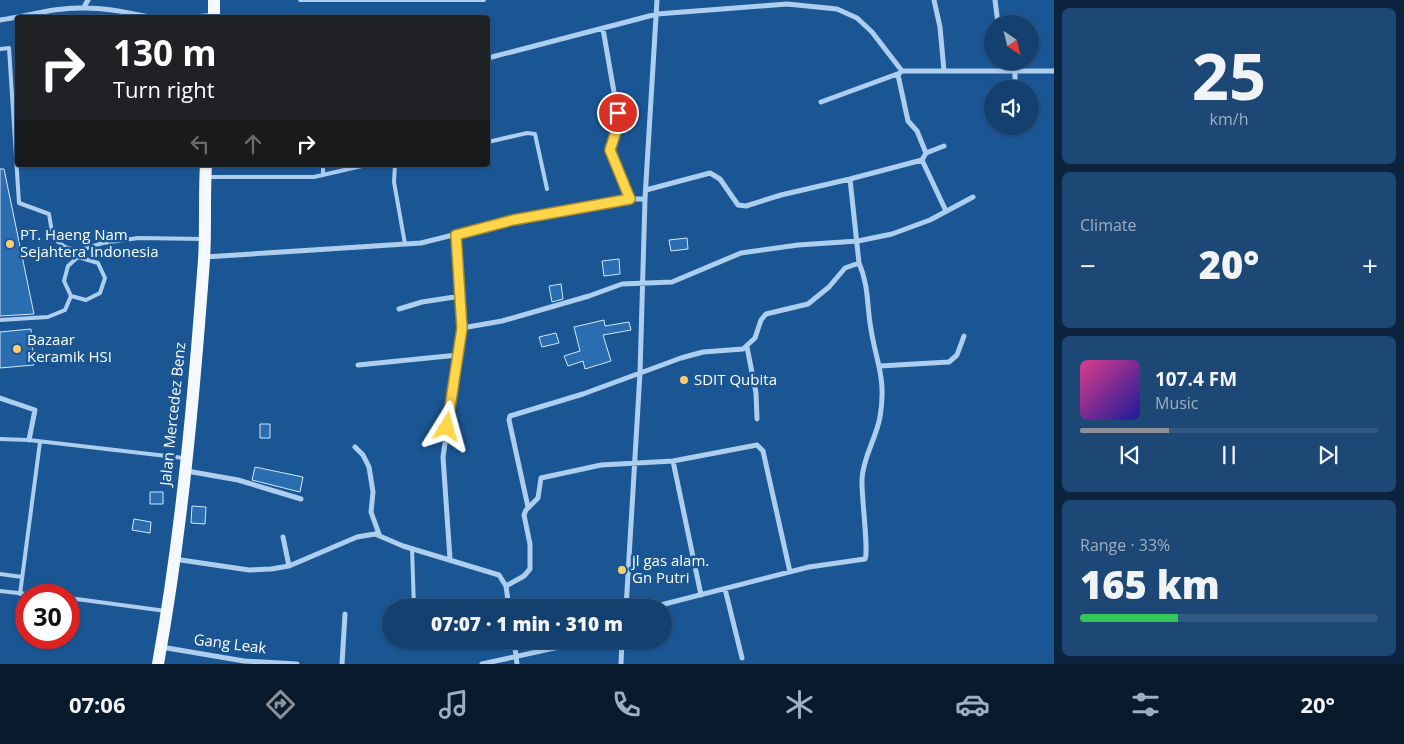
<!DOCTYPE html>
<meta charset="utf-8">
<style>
:root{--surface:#14406f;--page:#1d4774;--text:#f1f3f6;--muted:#9dafc3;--line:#335982;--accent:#8c9099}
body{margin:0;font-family:"Open Sans",sans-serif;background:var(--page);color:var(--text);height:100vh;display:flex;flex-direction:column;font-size:19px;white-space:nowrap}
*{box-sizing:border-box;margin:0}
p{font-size:16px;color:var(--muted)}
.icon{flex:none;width:28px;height:28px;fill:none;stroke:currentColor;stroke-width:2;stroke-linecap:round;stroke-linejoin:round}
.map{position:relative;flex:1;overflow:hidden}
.side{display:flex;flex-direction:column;gap:8px;padding:8px;background:#0b233d;width:350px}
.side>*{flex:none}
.banner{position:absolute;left:15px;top:15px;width:475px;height:152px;border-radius:5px;box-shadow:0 1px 4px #0004,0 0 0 1px var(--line);background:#202124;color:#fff;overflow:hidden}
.needle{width:32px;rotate:145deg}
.fabs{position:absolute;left:984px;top:15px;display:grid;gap:10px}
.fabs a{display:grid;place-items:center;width:55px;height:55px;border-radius:50%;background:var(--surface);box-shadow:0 1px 4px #0004,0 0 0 1px var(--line);font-size:25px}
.speed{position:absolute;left:15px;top:584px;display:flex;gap:10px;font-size:25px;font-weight:700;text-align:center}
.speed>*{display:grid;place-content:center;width:65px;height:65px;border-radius:50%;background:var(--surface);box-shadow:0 1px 4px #0004,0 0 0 1px var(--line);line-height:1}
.speed .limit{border:8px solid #d22;background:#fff;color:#111}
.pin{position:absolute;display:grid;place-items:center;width:42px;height:42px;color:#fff;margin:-21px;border:2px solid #fff;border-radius:50%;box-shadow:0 1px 5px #0007}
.me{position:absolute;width:55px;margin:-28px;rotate:8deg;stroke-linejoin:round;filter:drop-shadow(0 0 4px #0008)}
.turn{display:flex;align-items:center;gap:18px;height:105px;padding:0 15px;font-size:22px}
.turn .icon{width:65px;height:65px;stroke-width:2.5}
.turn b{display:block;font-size:35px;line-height:42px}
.lanes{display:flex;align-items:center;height:48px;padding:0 15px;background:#0003;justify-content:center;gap:25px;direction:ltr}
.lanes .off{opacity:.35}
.big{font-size:38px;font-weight:800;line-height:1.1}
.side .tile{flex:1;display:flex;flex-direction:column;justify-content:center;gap:8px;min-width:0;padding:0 18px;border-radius:8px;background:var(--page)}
.side .dial{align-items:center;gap:0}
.dial b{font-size:65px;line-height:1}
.song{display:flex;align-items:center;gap:15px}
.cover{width:60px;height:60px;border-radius:8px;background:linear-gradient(135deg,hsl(330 70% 55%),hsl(240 70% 35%))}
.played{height:5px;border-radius:2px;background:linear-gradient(90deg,var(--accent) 30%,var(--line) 30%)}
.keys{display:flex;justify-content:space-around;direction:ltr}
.heat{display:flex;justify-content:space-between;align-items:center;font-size:28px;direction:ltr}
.charge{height:8px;border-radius:4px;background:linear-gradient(90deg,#34c759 33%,var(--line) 0)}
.trip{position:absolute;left:382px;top:599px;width:290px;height:50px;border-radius:25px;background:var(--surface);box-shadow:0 1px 4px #0004,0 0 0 1px var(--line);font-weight:800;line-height:50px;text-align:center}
.tabs{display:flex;height:80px;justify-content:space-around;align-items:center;background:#081a2c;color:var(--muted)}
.tabs .icon{width:35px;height:35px}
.tabs .active{color:var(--accent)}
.tabs b{font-size:22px;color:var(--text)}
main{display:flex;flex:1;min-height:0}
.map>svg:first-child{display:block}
.building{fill:#2a6db1;stroke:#d3e7fb}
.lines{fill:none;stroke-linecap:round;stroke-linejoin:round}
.service{stroke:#adceef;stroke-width:4}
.minor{stroke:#adceef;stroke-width:5}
.primary{stroke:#f5f9ff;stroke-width:12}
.route-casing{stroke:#a68a30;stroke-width:12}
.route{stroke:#ffd54a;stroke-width:9}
.poi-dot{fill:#ffcd6b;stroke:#1b5694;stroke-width:2}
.labels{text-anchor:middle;stroke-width:5;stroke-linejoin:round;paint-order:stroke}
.poi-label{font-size:15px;fill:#fff;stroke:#1b5694;text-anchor:start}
.street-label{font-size:15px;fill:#fff;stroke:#1b5694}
</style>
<main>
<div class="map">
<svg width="1054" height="664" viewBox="0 0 1054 664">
<rect width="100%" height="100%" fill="#1b5694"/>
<path class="building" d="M0,169H4L34,314L0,316Z
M687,238L688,249L671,251L669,240Z
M619,259L620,274L604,276L602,261Z
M561,284L563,299L552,302L549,286Z
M604,320L605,326L629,322L631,330L603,335L611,361L585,369L583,361L568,366L564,356L580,351L574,327Z
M31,329L34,365L0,368V332Z
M556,333L559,343L542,347L539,337Z
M260,424H270V438H260Z
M255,467L303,477L300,492L252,480Z
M150,492H163V504H150Z
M192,506L206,507L205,524L191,523Z
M134,519L151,522L150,533L132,530Z"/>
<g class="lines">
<path class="service" d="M300,0H484
M0,49L9,48L19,203L49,214L53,238L65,247L77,251
M488,142L527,133L535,134L547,189
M323,165V174
M395,165L394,182L405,244
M207,177H314L366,165
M78,257L77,251L103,243L138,238L203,239
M78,257L98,263L105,278L100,293L86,300L71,296L64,281L68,266Z
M0,320L48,317L65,310L71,296
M0,439L29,440L184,458
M412,548L414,608
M0,574L22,577
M0,591L36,595
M20,594L40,442
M69,598L166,611"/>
<path class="minor" d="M934,0L940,27L944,71
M995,0L998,24
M84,7L88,0
M185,18L214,15
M0,20C28,16 56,7 84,8C108,8 131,13 154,18
M603,29L619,121L610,150L630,199
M488,58L657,14L787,4L837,9L857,18L872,32L902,71H1054
M898,75L908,121L917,131L926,153L922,160L946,211
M1015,89V70
M821,102L900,73
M926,153L944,146
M850,179L859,263
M646,190L710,173L720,179L738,205L746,206L781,195L850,179L922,160
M205,257L421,243L513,220L630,199H645
M399,309L422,302L461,296
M462,328L502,321L589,296L622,284L672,282L741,253L798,245L858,241L892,234L930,220L973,197
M747,347L756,393L757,419
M358,365L458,355
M880,366L949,362L957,355L964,336
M0,398L35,410L29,440
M355,447L363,455L369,467L373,492L371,512L379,534
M673,461L701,595
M187,471L238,480L301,499
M528,507L509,420L510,416L583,394L681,358L703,352L743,349L755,338L761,320L766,314L808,304L829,287L845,268L859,263C868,283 867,302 870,323C875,360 887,377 880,417C876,439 863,457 862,479C861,494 869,552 865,559L809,567L649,608
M283,537L289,566
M174,559L249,570L271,569L289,566L357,537L375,534L403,546L499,575L506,586L509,608
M450,559L443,457L462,328L456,235
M506,586L524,576L530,569V544L524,515L526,510L538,498L541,478L601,465L673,461L757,445L763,451L790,572
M725,589L742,658
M626,608L640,373L645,199L657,0
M514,640L517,664
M161,647L244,661L297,664
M342,664L345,614
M482,664L591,640
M621,664L622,640"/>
<path class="primary" d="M214,18V0
M158,664C182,531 194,395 204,260C206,229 204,197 206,165"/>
</g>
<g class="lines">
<defs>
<path id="route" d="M447,427L462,328L456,235L513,220L630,199L610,150L618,125V113"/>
</defs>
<use href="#route" class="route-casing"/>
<use href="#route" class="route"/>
</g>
<g class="poi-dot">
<circle cx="10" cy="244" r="5"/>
<circle cx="17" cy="349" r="5"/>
<circle cx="684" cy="380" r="5"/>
<circle cx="622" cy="570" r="5"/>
</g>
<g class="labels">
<g class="poi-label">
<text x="20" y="240">PT. Haeng Nam<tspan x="20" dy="17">Sejahtera Indonesia</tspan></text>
<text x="27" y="345">Bazaar<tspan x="27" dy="17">Keramik HSI</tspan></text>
<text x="694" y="385">SDIT Qubita</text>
<text x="632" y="566">jl gas alam.<tspan x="632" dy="17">Gn Putri</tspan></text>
</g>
<g class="street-label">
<text transform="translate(173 414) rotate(-84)" y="5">Jalan Mercedez Benz</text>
<text transform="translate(230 644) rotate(7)" y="5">Gang Leak</text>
</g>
</g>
</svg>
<div class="fabs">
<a><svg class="needle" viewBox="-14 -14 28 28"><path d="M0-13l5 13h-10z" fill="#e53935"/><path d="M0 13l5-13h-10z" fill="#9dafc3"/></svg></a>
<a><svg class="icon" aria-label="sound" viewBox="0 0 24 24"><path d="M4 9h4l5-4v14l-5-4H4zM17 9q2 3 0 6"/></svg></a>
</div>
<div class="speed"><div class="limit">30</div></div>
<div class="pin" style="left:618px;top:113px;background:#d93025"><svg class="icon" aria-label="arrive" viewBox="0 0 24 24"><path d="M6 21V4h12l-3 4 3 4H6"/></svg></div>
<svg class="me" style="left:447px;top:427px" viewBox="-20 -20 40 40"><path d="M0-17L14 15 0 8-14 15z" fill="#ffd54a" stroke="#fff" stroke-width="4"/></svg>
<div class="trip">07:07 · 1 min · 310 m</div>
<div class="banner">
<div class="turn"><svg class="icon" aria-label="right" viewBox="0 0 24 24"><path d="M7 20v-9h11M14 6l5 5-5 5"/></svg><div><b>130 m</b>Turn right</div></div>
<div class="lanes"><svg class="icon off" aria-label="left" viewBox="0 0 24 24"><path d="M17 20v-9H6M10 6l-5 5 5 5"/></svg><svg class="icon off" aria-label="ahead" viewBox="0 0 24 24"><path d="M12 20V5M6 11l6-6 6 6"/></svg><svg class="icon" aria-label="right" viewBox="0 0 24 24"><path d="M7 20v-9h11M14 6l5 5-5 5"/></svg></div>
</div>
</div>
<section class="side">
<div class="tile dial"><b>25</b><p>km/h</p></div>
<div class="tile"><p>Climate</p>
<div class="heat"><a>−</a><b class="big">20°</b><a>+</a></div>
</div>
<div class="tile">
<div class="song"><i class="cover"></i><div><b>107.4 FM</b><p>Music</p></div></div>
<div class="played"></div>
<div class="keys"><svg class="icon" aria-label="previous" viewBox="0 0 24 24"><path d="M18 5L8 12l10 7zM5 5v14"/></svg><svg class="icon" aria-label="pause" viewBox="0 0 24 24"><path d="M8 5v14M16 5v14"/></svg><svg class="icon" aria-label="next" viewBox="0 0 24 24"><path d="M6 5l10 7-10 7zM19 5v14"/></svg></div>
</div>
<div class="tile"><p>Range · 33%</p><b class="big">165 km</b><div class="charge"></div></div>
</section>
</main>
<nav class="tabs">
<b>07:06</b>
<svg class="icon active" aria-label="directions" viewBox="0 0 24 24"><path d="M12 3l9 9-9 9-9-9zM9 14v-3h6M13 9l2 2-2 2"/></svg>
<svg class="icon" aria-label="music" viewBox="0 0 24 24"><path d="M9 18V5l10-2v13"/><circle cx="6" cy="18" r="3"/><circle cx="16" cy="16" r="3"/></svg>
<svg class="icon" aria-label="phone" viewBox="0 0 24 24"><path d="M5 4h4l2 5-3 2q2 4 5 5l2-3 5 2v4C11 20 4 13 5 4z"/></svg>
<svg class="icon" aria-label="climate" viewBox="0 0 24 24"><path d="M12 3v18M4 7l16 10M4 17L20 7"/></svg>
<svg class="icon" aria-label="car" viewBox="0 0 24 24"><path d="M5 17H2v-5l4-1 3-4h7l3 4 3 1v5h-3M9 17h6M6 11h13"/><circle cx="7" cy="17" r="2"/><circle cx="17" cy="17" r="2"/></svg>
<svg class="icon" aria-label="filters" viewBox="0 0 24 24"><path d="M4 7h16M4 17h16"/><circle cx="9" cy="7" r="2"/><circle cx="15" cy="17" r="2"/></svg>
<b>20°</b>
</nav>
